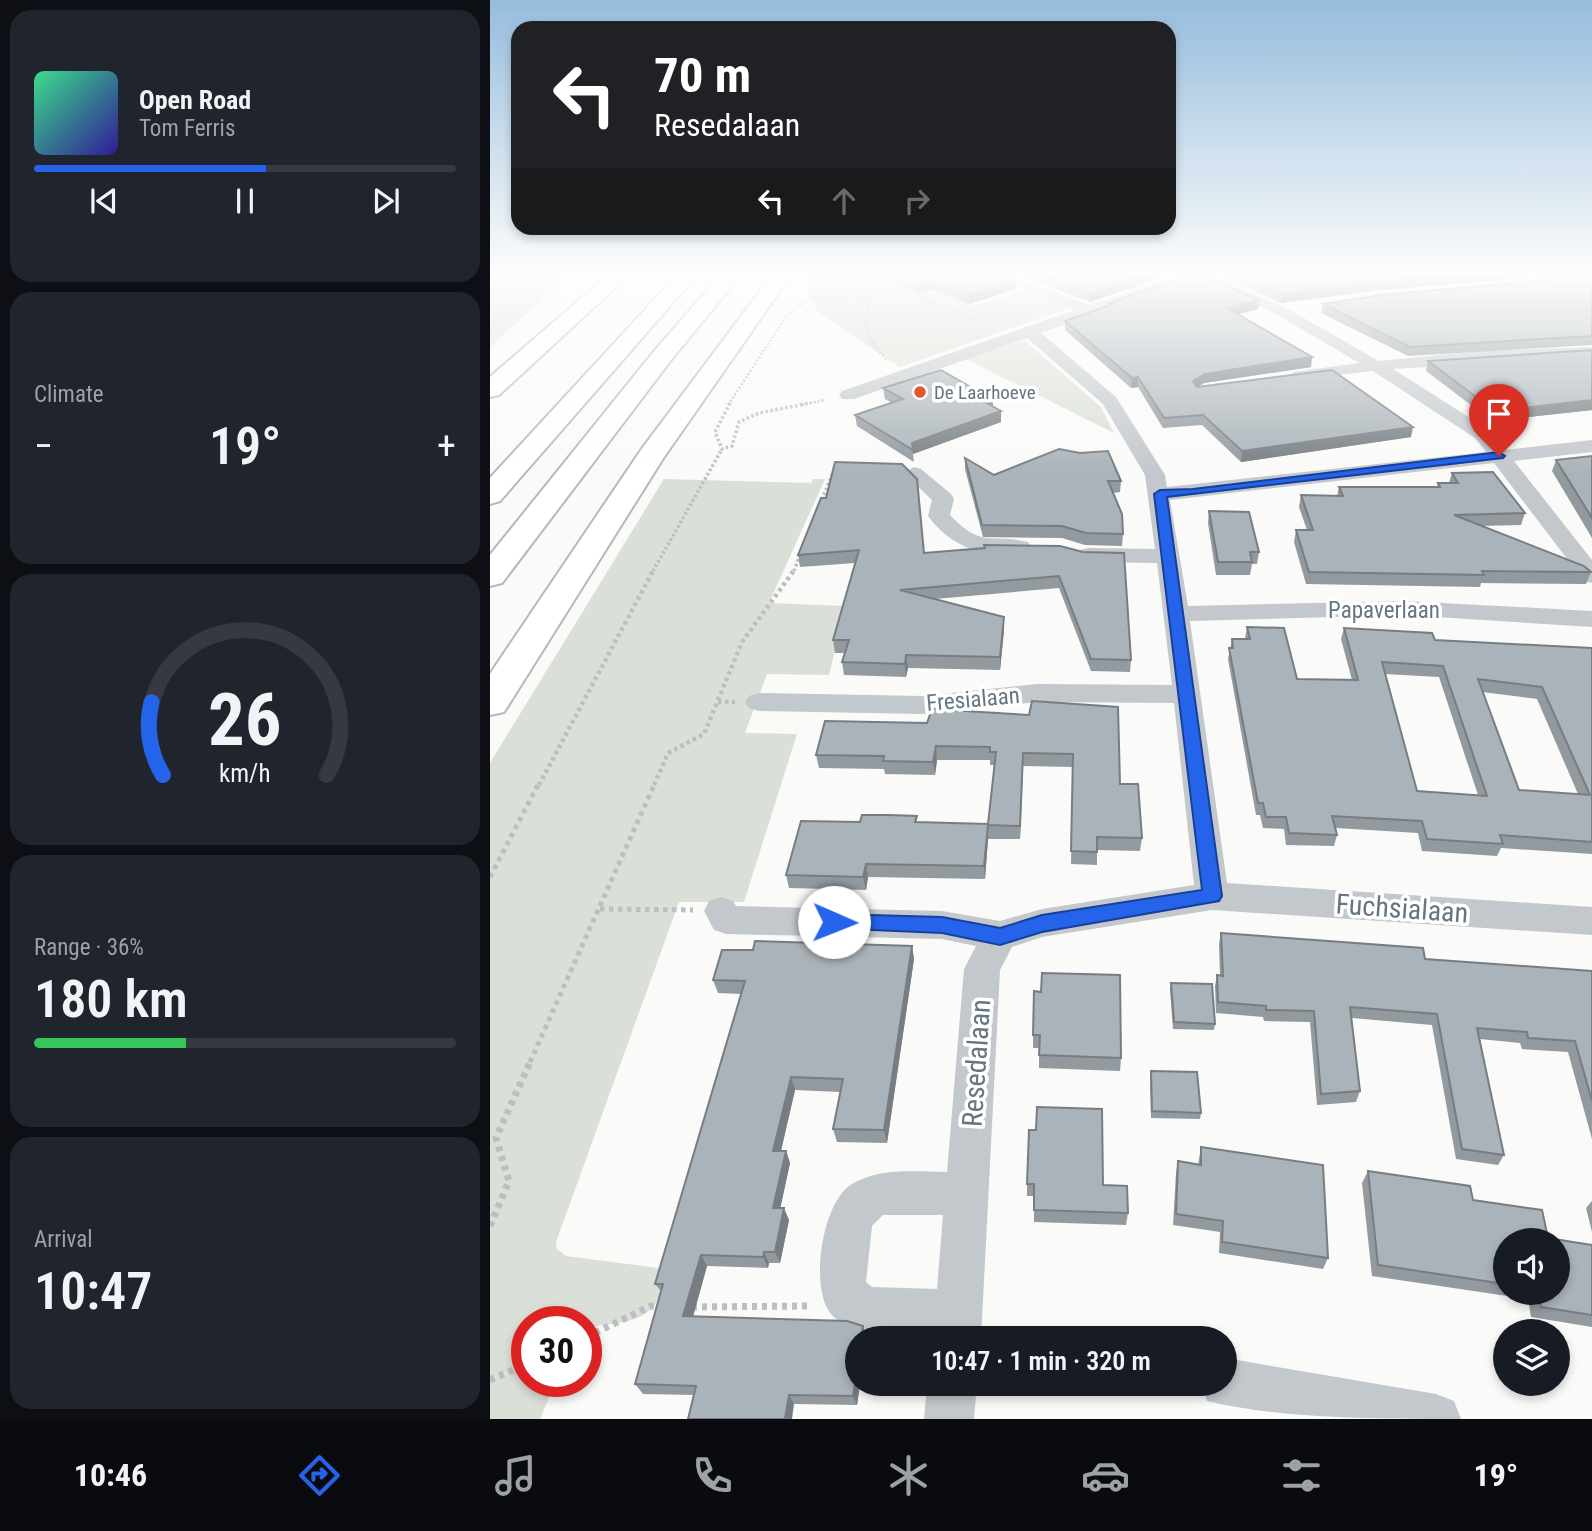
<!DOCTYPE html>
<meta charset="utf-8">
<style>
:root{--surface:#171b24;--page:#20242c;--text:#f1f3f6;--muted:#9ea1a6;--line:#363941;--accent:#2563eb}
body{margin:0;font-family:"Roboto Condensed",sans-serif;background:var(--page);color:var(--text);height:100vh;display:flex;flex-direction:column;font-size:26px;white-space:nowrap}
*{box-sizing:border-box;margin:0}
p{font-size:23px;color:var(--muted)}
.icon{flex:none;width:38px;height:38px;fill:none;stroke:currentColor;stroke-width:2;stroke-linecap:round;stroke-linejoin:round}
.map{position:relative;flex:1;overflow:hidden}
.side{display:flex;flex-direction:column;gap:10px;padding:10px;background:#0d0f14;width:490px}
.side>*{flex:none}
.hud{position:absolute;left:21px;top:21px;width:665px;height:214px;border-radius:21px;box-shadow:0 4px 10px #0003;background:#202124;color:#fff;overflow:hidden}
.fabs{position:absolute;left:1003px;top:1228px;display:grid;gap:14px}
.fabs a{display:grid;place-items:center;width:77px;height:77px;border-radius:50%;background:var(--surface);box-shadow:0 4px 10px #0003;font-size:35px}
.speed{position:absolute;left:21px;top:1306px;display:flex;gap:14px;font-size:35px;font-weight:700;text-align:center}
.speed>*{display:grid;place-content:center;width:91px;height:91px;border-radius:50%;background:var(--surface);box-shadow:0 4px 10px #0003;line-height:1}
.speed .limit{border:10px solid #d22;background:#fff;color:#111}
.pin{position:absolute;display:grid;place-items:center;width:60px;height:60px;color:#fff;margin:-72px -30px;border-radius:50% 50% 50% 0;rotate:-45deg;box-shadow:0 0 7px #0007}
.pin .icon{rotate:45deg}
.me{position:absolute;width:77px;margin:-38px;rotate:91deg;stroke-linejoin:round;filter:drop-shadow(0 0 5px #0008)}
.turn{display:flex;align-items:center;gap:24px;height:147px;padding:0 28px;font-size:32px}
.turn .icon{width:91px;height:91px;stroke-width:2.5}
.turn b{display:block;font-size:49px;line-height:60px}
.lanes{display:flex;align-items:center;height:66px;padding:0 28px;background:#0003;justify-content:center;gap:35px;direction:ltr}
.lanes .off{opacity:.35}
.big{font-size:52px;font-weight:600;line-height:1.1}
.side .widget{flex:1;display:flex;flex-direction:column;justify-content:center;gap:10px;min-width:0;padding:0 24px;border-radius:21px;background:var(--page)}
.side .dial{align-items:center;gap:0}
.dial svg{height:182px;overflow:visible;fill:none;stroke:var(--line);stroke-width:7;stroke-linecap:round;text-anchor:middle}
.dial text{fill:var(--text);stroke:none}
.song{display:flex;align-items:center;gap:21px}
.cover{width:84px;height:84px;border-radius:10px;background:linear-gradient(135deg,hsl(150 70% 55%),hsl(250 70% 35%))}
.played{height:7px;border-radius:4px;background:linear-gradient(90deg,var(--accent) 55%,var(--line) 55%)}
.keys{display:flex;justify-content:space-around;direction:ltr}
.heat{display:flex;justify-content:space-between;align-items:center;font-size:38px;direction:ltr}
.charge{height:10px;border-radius:5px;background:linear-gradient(90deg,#34c759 36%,var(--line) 0)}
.trip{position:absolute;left:355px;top:1326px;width:392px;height:70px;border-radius:35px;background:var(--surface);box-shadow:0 4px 10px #0003;font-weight:600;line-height:70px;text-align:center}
.tab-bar{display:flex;height:112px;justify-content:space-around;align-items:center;background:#090b0e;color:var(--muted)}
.tab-bar .icon{width:49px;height:49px}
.tab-bar .current{color:var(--accent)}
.tab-bar b{font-size:32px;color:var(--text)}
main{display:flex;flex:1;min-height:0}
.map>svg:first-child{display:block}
.green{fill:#dadfd7}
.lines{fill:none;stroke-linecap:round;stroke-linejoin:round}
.trunk-casing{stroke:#b4b9bd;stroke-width:4}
.motorway-casing{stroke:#b4b9bd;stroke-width:4}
.path-far4{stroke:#bbbfc2;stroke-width:2.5;stroke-dasharray:2 2;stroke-linecap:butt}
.path-far3{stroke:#bbbfc2;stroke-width:3.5;stroke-dasharray:2.5 2.5;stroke-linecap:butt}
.path-far2{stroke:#bbbfc2;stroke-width:4.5;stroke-dasharray:3.5 3.5;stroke-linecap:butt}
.path-far1{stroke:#bbbfc2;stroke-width:5;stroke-dasharray:4.5 4.5;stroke-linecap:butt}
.path{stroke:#bbbfc2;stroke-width:7;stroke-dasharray:5 5;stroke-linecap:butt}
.minor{fill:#c3c8cc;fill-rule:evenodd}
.trunk{fill:#fff;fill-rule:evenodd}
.motorway{fill:#fff;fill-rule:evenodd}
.wall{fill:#929a9f;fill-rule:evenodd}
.shaded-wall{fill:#777d82}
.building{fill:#aab3b9;stroke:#777d82;stroke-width:2;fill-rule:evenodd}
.route{fill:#2563eb;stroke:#184099;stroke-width:2}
.poi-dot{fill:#e4572e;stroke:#fff;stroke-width:2.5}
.labels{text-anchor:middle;stroke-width:7;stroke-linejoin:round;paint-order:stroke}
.far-poi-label{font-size:19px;fill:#657683;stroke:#fff;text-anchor:start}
.street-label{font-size:23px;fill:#657683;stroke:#fff}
.near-street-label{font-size:28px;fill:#657683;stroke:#fff}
</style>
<main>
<section class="side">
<div class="widget">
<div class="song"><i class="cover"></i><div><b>Open Road</b><p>Tom Ferris</p></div></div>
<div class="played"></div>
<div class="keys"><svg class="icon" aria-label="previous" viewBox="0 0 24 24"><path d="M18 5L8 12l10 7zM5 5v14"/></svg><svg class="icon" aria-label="pause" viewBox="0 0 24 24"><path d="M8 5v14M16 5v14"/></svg><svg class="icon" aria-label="next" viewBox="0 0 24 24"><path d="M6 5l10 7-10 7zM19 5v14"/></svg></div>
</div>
<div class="widget"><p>Climate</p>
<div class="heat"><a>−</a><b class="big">19°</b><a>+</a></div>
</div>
<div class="widget dial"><svg viewBox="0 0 100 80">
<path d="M14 69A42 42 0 1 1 86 69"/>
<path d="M14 69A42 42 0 0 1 9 37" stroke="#2563eb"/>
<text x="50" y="56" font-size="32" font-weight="700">26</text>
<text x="50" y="72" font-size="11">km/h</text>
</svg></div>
<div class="widget"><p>Range · 36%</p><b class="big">180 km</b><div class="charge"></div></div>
<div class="widget"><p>Arrival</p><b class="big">10:47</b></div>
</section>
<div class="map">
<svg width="1102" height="1419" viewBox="0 0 1102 1419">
<rect width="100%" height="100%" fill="#fafaf8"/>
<path class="green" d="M0,275H80L0,347Z
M319,275H427L438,287L482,306L535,291L580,308L410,367L329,313L319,295Z
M534,340L611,407L624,433L476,359Z
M174,479L321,483L323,479H335L279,603L356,606L339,675L277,674L255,733L307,734L254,902H189L66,1242L67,1249L76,1256L176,1269C170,1307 162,1318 122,1324C112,1325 104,1325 96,1331V1321H37V1381H66L50,1419H0V763Z"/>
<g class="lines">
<defs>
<path id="trunk" d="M118,275H139L9,395L0,397V377Z
M282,275H301L174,457L14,712L0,715V674L151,450Z"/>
<path id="motorway" d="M187,275H207L10,501L0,504V478Z
M231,275H251L181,360L12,583L0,586V555L165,350Z"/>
</defs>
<use href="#trunk" class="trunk-casing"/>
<use href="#motorway" class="motorway-casing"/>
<path class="path-far4" d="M393,275C374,310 366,329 397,360
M390,280L496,324
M324,299L379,301
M238,405L298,314L333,290L343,275
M312,405L335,400"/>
<path class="path-far3" d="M240,403L225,432L232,449L242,446L249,422L269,413L320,403
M330,504L343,473
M163,571L232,449
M304,571L309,557"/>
<path class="path-far2" d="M228,702H245
M49,785L164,569
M164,785L178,753L214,734L252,642L305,569"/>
<path class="path-far1" d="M0,877L49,783
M110,909L203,910
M40,1062L165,783"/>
<path class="path" d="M0,1226L19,1181L6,1138L41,1060
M202,1307L319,1306
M96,1337L161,1306L169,1307
M0,1380L37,1364"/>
<path class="minor" d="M499,275H520L600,305L661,284H671V290L551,333L626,397L675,475L677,487L996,452L985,438L883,371L803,380L800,376L803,372L869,363L788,315L703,275H722L798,309L889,361L992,351L1102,347V357L903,369L999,430L1015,450L1102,440V452L1024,461L1102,560V583L1094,581L1004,463L680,500L698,606L915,601L1102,611V627L915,615L700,621L737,883L1102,907V935L722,910L552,937L522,947L510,970L491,1339L373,1334C361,1329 350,1324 341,1314C319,1288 332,1201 362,1184C392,1167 423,1172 457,1172L474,969L486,946L452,939L236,934L224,930L214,911L219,901L231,897L243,901L246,906L452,911L510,921L552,909L704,885L684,703L547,702L432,714L269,711L259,708L255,702L259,696L269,693L432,696L547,684L682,685L667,563L598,562L590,560L586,555L590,550L598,548L665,549L655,475L613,404L537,338L364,399H352L349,395L352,391L585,310ZM393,1215H453L447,1289L382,1287L376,1282L382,1226Z
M424,467L431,469L461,494L464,499L460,515C492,549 500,533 538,542L541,547L538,552C500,561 461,548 438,516L442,500L414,473Z
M735,1358L946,1394L964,1401L971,1419C892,1419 791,1419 717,1401L711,1384H735Z
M437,1384H487L484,1419H434Z"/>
<use href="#trunk" class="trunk"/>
<use href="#motorway" class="motorway"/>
</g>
<path class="wall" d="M402,275H514L526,280V289L479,304L441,289L428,293L403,283Z
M528,275H679L600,302Z
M729,275H1067L889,290L791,303Z
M1102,276V345L918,356L831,313L833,304Z
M619,303L768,309L748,314L821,367L714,383L708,387L921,437L751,462L712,425L673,428L648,387L641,388L575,330V321L619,306Z
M1102,350V410L1002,421L936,371L938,361Z
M393,388L511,411V422L423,454L424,462L367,426L365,415L402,403L395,399Z
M1102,456V538L1062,471L1066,460Z
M475,458L504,475L631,481L630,492L623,493L633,534L632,546L595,545L572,538L493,537L475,469Z
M962,473L1035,513L1031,525L991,526L1101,572L1096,584L991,583L990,587L816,584L804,542L806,530H817L809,507L811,495L847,496L849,487H947L948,483H959Z
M331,498L434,553L570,546L641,660L640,672L601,671L569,588L445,599L514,617V630L510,670L418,668L416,677L354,675L352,662L355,653H345L343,640L365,563L310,567L308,555Z
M719,511L769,552L767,564H762L760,575H726L718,523Z
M757,627L807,679L862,680L851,639L854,628L945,640L1102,648V854L1011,848L1007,856L932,851L928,833L846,828L847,835L844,846L796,845L794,829L773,828L770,815H766L738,659L742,639H755ZM895,674L949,677L988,795L927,791ZM992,692L1047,699L1088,794L1029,790Z
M539,715L630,784L652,838L650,851L607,850V865L581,864L583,767L533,766L530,839H498L495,879L378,877L376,890L299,888L296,875L370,822L427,816V822L498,824L504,765H500V760H447L445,775L395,774L394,769L329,768L326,755L437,723Z
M731,933L935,959L1102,971V1139L1078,1052L1032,1049L1030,1043L990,1039L1014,1155L1008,1165L966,1159L942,1025L862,1018L870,1091L866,1102L827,1105L820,1022L774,1021L773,1017L726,1013L725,986L727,975L730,976L729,944Z
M422,946L424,959L397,1143L347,1142L343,1129L350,1092L305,1090L291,1151H296L300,1163L290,1208L299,1220L290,1263H279L278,1268L217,1266L203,1317L373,1326L376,1339H368V1384H370L367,1405L304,1404L204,1395L153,1394L145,1384L171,1291L165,1284L251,994L228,993L223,980L263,950Z
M681,983L725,1024L724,1030L683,1029L680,989Z
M551,992L631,1058L630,1071L549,1068V1048H543V1035Z
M661,1071L711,1113L710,1119L661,1118L660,1077Z
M711,1147L838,1258L833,1269L729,1253L730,1232L683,1225L686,1173L688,1161L708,1165Z
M878,1171L983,1200L1058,1238L1102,1245V1327L1041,1317L1038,1299L882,1276L872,1183ZM1015,1241L1068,1293H1015Z
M537,1184L613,1185L638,1213L636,1225L544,1222V1196H537Z
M1102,1201V1232L1096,1208Z"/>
<path class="shaded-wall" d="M654,275H679L600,302V293Z
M965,275H1067L889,290L791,303L793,294L891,281Z
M441,280V289L428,293L427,284Z
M526,280V289L479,304V295Z
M769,300L768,309L736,317L737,308Z
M822,357L821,367L714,383L702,390L703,381L715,374Z
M648,377V387L641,388L642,378Z
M503,400V410L495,402Z
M1102,400V410L1002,421L1005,411Z
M511,411V422L423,454L422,443Z
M923,427L921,437L751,462L752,451Z
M514,617V630L510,670V657Z
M416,655L418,668L416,677L415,664Z
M446,746L447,760L445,775L443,762Z
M533,753V766L530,839V826Z
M498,825V839L495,879L494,866Z
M376,864L378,877L376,890L373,877Z
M422,946L424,959L397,1143L394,1130Z
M301,1077L305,1090L288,1163L283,1151Z
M296,1151L300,1163L288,1219L283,1208Z
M294,1208L299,1220L290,1263L285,1252Z
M274,1252L279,1263L278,1268L273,1257Z
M211,1255L217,1266L200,1327L193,1316Z
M373,1326L376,1337V1339H371Z
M368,1365V1384H370L367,1405L363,1396Z
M299,1395L304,1404L302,1419H295Z"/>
<path class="building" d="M406,275H514L526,280L479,295L441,280L427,284Z
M552,275H654L600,293Z
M699,275H713L769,300L737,308L822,357L715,374L703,381L707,387L842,370L923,427L752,451L713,415L674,418L648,377L642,378L575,321L623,304L619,303Z
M750,275H965L891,281L793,294Z
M1102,276V336L920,347L833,304L891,295Z
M1102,350V400L1005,411L938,361Z
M451,370L503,400L495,402L511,411L422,443L423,450L365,415L413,399L393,388Z
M569,449L590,453L618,451L631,481H618L632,514L633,534L596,533L572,526L492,525L475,458L504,475Z
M1102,456V518L1066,460Z
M345,462L412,464L427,479L434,553L495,548L494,545L570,546L593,552L634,553L641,660L601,659L569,576L410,590L514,617L510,657L416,655L415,664L352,662L359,640H343L369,550L308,555L331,498H336Z
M1003,472L1035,513L964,515L1094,566L1101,572L992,571L994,575L819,572L806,530H823L811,495L853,496L849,487H950L948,483H968L962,473Z
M719,511L759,512L769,552H760L762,562H728Z
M757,627L794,628L807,679L868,680L854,628L942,633L945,640L1102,648V842L1010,835L1013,844L937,839L932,821L842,816L847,835L799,833L796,817H776L773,803H768L739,648H743L742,639H760ZM892,662L953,666L997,796L927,791ZM988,679L1052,687L1100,795L1029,790Z
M542,701L628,707L630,784H648L652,838L607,837V852L581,851L583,754L533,753L530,826L498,825L494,866L376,864L373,877L296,875L311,821L370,822L372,815H399L427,816L425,822L498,824L506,752H500V747L446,746L443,762L393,761L394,756L326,755L335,721L437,723L442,709L539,715Z
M731,933L933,948L935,959L1102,971V1101L1085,1041L1038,1038L1037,1032L987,1028L1014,1155L972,1149L947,1014L860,1007L870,1091L831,1094L824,1011L776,1010V1006L728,1002L727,975L733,976Z
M265,941L422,946L394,1130L343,1129L353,1079L301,1077L283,1151H296L283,1208H294L285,1252H274L273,1257L211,1255L193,1316L357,1321L373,1326L371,1339H368V1365L363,1396L299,1395L295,1419H198L206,1386L145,1384L173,1284H165L255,981L223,980L232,950H263Z
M552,973L630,975L631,1058L549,1055L550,1035H543L544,991L551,992Z
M681,983L722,984L725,1024L684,1022Z
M661,1071L707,1072L711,1113L662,1111Z
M547,1107L612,1109L613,1185L637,1186L638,1213L544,1210V1184H537L539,1130H546Z
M711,1147L833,1165L838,1258L732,1242L733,1221L686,1214L688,1161L711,1165Z
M878,1171L980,1186L983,1200L1052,1210L1058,1238L1102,1245V1315L1051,1307L1048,1293H1068V1241H1015V1284L888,1265Z"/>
<linearGradient id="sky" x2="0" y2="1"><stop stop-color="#96bcdc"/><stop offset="0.58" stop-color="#fdfdfc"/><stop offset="1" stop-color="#fdfdfc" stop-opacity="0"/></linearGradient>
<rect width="1102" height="474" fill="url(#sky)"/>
<path class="route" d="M1009,452L1015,456L1013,458L677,497L732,896L729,901L552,932L510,945L452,933L337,928L334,922L337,917L344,914L452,917L510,928L552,915L712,890L664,494L670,490L703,489Z"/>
<circle class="poi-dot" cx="430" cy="392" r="7"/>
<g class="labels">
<g class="far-poi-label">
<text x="444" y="399">De Laarhoeve</text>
</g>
<g class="street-label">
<text x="894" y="618">Papaverlaan</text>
<text transform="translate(483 699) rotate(-5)" y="8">Fresialaan</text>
</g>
<g class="near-street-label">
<text transform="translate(912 908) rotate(4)" y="10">Fuchsialaan</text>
<text transform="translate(486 1063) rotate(-86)" y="10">Resedalaan</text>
</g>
</g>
</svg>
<div class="fabs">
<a><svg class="icon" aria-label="sound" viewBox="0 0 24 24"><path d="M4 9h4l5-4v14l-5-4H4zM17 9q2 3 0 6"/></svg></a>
<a><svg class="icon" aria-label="layers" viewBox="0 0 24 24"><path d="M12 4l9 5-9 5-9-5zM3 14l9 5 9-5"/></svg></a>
</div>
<div class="speed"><div class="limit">30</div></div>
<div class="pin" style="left:1009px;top:456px;background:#d93025"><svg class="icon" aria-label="arrive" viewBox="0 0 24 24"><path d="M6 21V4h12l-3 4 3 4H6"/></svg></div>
<svg class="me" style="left:344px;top:922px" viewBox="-20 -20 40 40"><circle r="19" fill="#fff"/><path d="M0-13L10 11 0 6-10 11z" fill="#2563eb"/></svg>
<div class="trip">10:47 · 1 min · 320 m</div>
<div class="hud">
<div class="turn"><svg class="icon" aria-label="left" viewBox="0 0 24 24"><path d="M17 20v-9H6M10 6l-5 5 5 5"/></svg><div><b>70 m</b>Resedalaan</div></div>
<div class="lanes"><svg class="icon" aria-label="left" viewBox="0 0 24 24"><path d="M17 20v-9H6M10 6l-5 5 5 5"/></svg><svg class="icon off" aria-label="ahead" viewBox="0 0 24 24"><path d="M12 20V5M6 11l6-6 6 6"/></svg><svg class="icon off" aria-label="right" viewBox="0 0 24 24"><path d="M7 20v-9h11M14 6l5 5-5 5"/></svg></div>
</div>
</div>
</main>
<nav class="tab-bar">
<b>10:46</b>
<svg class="icon current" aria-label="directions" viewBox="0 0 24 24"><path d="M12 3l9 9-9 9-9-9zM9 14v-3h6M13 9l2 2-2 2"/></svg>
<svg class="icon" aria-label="music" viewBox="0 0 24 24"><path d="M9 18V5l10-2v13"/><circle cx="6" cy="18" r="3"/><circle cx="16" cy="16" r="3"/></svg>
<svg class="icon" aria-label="phone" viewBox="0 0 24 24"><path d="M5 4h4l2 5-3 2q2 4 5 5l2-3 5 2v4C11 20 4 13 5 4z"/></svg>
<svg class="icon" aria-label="climate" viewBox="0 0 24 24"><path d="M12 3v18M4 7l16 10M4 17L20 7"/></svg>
<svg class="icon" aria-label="car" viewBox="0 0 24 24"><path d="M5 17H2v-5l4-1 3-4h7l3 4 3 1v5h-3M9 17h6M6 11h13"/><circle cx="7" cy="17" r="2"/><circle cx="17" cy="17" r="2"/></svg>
<svg class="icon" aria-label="filters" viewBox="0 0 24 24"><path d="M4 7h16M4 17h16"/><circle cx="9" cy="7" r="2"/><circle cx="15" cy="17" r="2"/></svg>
<b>19°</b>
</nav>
